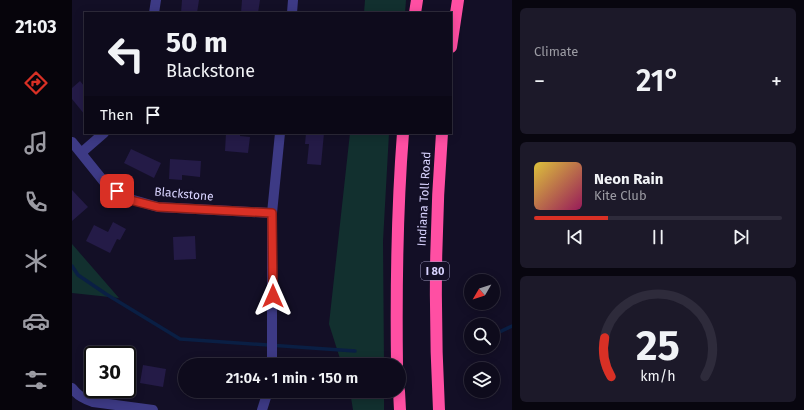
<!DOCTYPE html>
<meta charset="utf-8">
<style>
:root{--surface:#0e0b1c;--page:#1c1929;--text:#f1f3f6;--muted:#9b9ba3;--line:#2e2b3b;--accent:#d93025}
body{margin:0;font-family:"Fira Sans",sans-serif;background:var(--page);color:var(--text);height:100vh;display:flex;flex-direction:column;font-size:15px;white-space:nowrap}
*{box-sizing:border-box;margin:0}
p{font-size:13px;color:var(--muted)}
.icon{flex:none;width:22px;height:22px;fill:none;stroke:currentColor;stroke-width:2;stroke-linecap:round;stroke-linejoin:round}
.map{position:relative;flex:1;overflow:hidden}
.panel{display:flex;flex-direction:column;gap:8px;padding:8px;background:#08060f;width:292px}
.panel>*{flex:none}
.banner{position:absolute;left:12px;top:12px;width:368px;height:122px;border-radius:0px;box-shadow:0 2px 10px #0003,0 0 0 1px var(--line);background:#0e0b1c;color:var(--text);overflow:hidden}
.needle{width:26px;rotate:231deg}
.controls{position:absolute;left:392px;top:274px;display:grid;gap:8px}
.controls a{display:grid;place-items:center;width:36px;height:36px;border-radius:50%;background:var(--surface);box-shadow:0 2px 10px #0003,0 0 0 1px var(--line);font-size:20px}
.speed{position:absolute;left:12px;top:346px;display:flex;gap:8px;font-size:20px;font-weight:700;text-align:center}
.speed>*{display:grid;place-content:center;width:52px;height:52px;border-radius:50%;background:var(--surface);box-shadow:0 2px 10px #0003,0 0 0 1px var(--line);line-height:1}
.speed .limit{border:2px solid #111;border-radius:6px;background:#fff;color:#111}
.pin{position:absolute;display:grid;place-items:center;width:34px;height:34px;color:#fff;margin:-17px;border-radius:8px;box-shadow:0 2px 6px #0006}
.me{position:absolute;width:44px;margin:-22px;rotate:0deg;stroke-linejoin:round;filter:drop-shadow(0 0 3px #0008)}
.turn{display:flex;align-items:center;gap:14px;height:84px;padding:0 16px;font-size:18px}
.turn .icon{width:52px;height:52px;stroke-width:2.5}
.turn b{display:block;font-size:28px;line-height:34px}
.then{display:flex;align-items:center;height:38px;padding:0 16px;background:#0003;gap:8px;font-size:15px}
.big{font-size:30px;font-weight:600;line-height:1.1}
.panel .tile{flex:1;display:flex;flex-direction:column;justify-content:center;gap:6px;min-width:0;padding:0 14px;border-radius:6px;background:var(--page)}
.panel .dial{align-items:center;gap:0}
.dial svg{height:104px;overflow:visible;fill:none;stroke:var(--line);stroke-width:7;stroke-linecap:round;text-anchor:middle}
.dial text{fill:var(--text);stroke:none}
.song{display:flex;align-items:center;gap:12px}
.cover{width:48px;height:48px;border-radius:6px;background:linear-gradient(135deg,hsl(50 70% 55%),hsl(330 70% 35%))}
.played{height:4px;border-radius:2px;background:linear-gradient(90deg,var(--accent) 30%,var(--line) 30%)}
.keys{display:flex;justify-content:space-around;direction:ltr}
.heat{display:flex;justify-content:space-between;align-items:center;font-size:22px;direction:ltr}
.trip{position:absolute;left:106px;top:358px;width:228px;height:40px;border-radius:20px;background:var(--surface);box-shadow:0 2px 10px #0003,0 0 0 1px var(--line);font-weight:600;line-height:40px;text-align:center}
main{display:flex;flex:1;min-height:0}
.tab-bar{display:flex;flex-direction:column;width:72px;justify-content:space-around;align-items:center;background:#06040b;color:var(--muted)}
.tab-bar .icon{width:28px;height:28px}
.tab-bar .active{color:var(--accent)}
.tab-bar b{font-size:18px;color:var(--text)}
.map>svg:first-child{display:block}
.green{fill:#12302f}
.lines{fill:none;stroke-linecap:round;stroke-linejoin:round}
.stream{stroke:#0a1f44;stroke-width:3.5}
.building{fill:#241b47}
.street{stroke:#3d3a85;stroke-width:10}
.highway{stroke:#ff4fa3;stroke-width:12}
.route-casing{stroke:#8d1f18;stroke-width:10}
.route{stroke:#d93025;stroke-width:7}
.labels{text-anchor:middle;stroke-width:4;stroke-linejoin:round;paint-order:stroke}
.shield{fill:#130f26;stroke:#9e99be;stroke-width:1}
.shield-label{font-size:11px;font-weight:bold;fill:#d9d4ff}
.street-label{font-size:12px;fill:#d9d4ff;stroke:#130f26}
</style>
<main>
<nav class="tab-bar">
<b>21:03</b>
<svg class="icon active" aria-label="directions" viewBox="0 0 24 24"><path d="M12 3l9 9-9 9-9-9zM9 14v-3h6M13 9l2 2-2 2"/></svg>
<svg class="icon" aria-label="music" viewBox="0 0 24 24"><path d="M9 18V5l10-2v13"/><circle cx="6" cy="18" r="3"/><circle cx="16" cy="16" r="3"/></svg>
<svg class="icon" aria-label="phone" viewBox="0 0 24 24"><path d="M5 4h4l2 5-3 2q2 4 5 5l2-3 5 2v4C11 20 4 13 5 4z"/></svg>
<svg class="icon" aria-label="climate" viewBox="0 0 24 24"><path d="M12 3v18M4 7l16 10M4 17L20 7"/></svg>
<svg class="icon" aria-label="car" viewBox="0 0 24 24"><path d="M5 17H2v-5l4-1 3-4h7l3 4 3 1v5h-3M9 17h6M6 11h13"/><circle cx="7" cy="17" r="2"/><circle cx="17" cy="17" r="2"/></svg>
<svg class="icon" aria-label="filters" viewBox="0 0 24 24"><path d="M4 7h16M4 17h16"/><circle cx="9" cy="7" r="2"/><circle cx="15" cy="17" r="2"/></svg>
</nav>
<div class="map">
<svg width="440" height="410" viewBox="0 0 440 410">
<rect width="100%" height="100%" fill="#130f26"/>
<path class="green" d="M293,0H334L333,13H292Z
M278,133H317L311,241L312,365H270L257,324Z
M0,244L47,298L0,293Z
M278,391H312V410H281Z"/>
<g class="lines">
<path class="stream" d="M0,266L6,275L34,294L108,339L283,351
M421,335L440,326"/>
</g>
<path class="building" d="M110,0H127L125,13H109Z
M170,0H188L186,13H169Z
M8,81L13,87V115L0,99V88Z
M154,133H168V136L178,137L176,153L153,151Z
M234,133H252L249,165L235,164L237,144H233Z
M59,149L89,163L82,178L52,163Z
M98,159L129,161L128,177L110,175V180L97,179Z
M0,190L16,207L0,221Z
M41,222L54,229L48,240L45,239L38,253L14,241L22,225L36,232Z
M123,236L124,259L102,260L101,237Z
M71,365L94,369L91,387L68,383Z"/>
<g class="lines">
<path class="street" d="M82,13L84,0
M220,13L221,0
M0,142L33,183L58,199L86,207L200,213
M9,153L32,133
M200,365V213L208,133
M0,388C6,396 12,399 21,402L81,410
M190,410L196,391"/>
<path class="highway" d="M343,13L345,0
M379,47L386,0
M325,365C324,287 325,210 331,133
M327,391L328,410
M367,410C362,318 363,225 370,133"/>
</g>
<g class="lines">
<defs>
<path id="route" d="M45,191L58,200L86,207L200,213L201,296"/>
</defs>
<use href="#route" class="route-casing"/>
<use href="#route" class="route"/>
</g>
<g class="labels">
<rect class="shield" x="349" y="262" width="28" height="18" rx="3"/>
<g class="shield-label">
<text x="363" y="275">I 80</text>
</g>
<g class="street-label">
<text transform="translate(112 194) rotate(5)" y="4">Blackstone</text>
<text transform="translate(352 199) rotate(-87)" y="4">Indiana Toll Road</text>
</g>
</g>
</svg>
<div class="controls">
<a><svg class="needle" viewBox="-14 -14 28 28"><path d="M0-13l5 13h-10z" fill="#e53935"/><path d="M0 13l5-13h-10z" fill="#9b9ba3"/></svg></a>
<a><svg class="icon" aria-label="search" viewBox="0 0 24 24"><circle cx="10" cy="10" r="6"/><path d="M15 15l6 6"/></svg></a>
<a><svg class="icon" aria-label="layers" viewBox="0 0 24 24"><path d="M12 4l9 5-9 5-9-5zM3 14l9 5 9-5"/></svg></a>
</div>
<div class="speed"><div class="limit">30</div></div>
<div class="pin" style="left:45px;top:191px;background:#d93025"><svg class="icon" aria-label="arrive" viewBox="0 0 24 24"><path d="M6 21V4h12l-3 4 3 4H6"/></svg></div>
<svg class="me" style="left:201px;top:296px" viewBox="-20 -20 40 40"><path d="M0-17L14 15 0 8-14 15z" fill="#d93025" stroke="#fff" stroke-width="4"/></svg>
<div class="trip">21:04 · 1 min · 150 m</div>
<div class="banner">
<div class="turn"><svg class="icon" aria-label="left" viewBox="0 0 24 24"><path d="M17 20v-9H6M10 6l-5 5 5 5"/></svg><div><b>50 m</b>Blackstone</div></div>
<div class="then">Then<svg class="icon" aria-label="arrive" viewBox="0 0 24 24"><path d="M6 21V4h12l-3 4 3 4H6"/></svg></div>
</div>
</div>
<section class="panel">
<div class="tile"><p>Climate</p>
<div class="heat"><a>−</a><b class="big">21°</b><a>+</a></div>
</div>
<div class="tile">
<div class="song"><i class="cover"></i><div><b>Neon Rain</b><p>Kite Club</p></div></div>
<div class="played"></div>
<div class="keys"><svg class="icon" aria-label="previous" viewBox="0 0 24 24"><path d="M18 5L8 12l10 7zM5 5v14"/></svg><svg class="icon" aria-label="pause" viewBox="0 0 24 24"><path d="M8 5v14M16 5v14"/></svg><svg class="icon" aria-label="next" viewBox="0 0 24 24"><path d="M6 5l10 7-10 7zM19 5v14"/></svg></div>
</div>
<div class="tile dial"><svg viewBox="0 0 100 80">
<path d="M14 69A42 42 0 1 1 86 69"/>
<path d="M14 69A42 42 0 0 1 9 39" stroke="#d93025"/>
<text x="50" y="56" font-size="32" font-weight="700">25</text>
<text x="50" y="72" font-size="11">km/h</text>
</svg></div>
</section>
</main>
